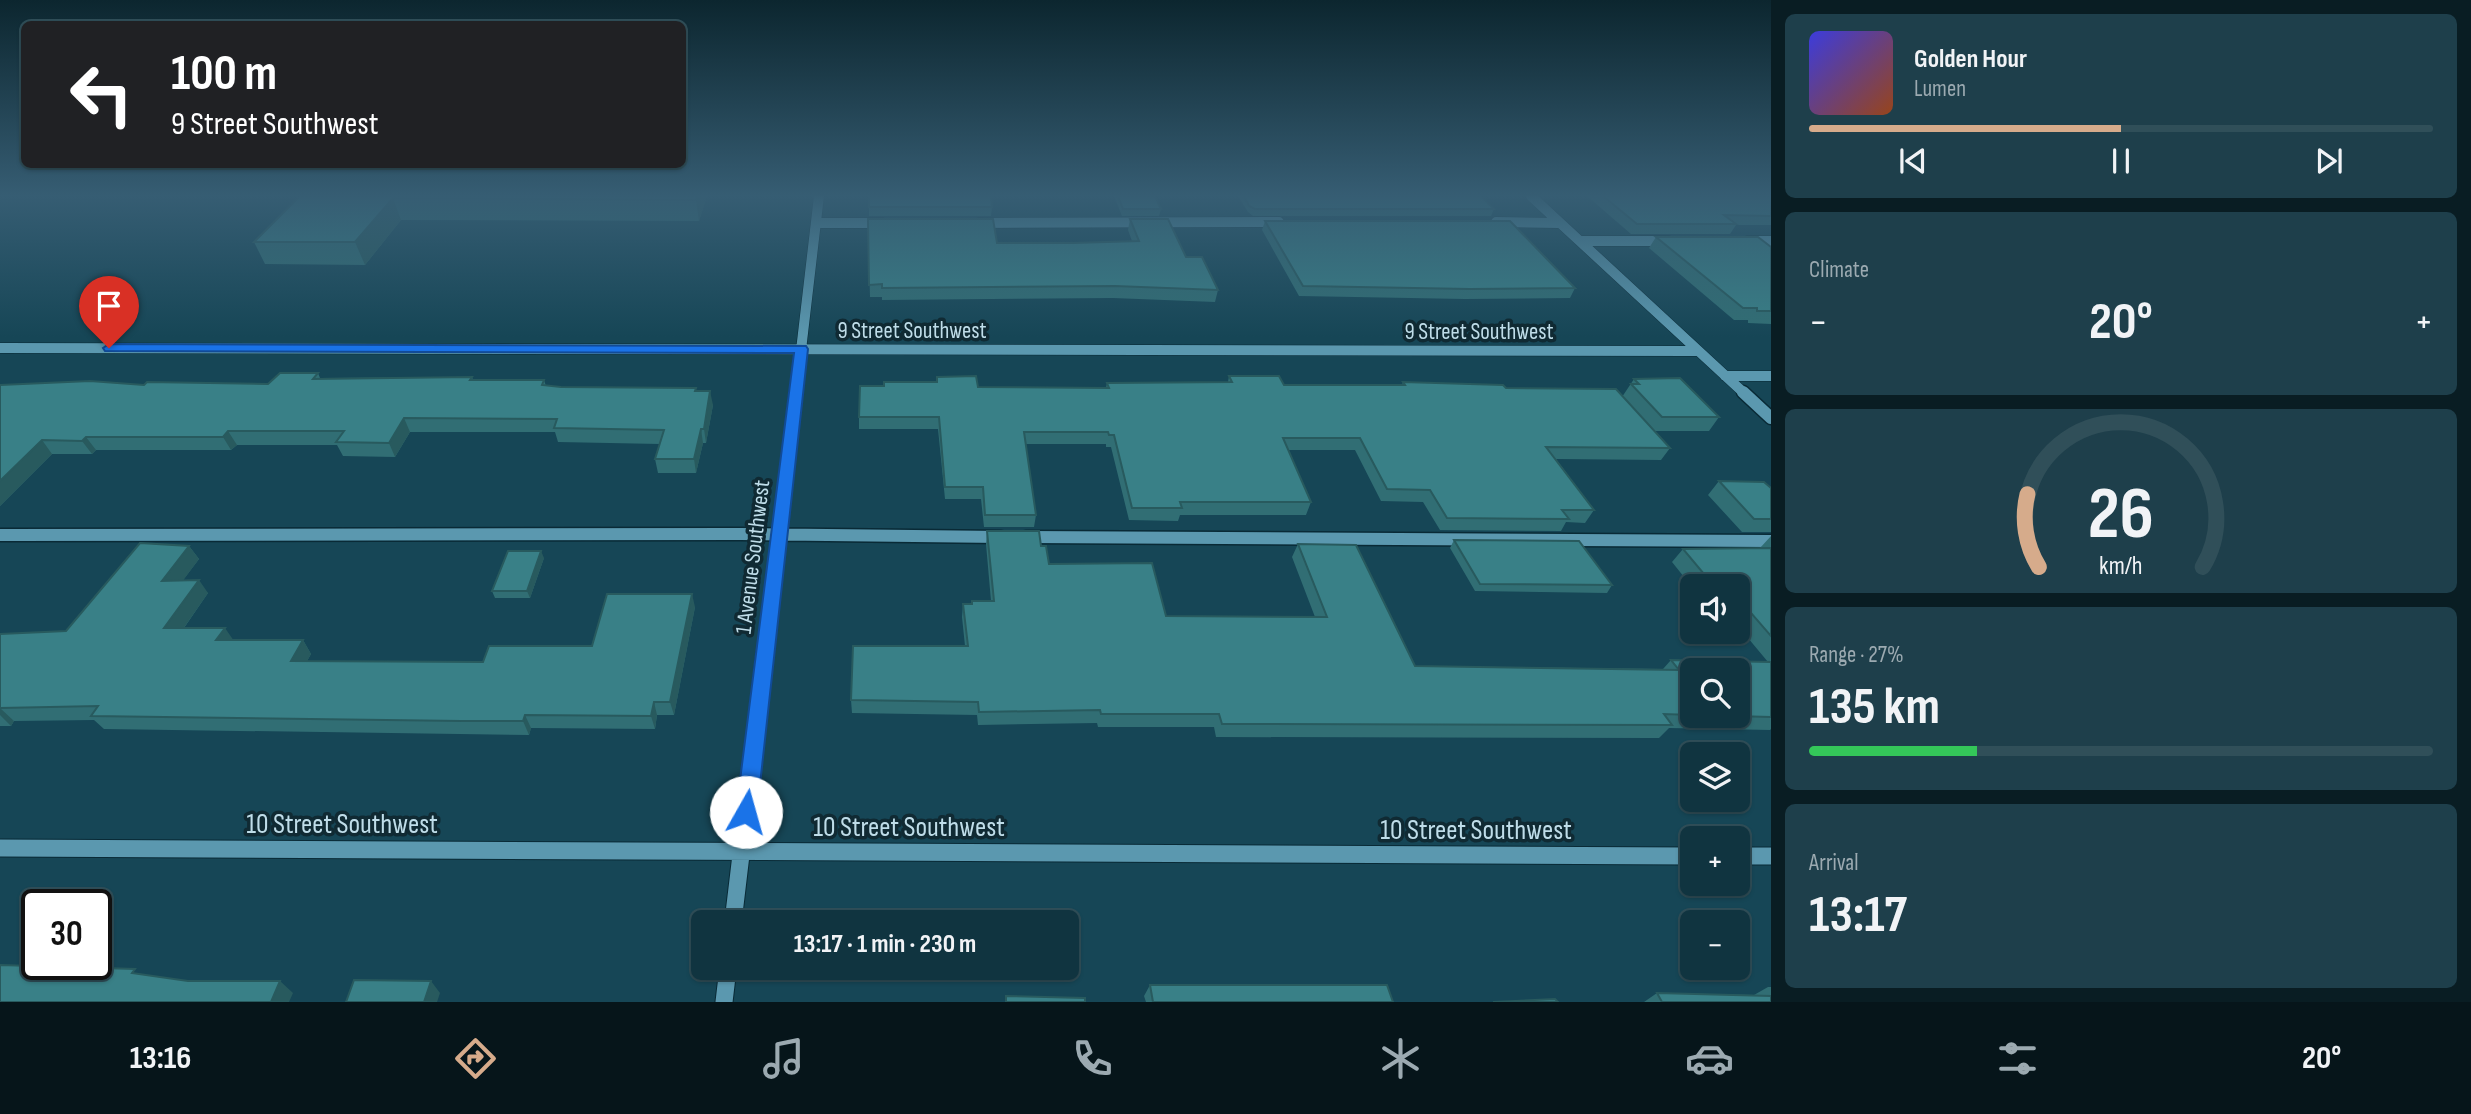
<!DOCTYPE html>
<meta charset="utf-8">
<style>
:root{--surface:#103440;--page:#1e3f4b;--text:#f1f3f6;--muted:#9caab1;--line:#304f59;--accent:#d6ab8b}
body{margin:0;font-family:"Sofia Sans Condensed",sans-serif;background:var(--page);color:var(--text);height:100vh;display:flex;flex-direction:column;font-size:26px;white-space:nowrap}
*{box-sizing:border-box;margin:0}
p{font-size:23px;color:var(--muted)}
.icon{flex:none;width:38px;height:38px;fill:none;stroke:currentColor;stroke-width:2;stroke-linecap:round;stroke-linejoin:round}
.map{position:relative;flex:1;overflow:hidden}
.panel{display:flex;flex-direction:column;gap:14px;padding:14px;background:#091d23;width:700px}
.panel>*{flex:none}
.hud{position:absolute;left:21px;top:21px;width:665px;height:147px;border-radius:10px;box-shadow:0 2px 5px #0004,0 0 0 2px var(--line);background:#202124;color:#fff;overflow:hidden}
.tools{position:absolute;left:1680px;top:574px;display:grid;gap:14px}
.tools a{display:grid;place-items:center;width:70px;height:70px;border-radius:10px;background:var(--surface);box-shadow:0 2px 5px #0004,0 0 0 2px var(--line);font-size:35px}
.speed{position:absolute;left:21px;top:889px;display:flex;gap:14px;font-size:35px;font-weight:700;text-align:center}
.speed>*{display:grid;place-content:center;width:91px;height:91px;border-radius:50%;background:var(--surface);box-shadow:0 2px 5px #0004,0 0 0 2px var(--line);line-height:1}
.speed .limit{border:4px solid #111;border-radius:10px;background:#fff;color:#111}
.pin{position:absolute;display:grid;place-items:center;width:60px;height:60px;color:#fff;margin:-72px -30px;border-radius:50% 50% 50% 0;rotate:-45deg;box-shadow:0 0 7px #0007}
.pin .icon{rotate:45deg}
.me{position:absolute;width:77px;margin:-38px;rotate:7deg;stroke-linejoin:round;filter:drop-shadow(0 0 5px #0008)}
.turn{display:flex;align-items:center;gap:24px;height:147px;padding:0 35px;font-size:32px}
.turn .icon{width:91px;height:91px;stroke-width:2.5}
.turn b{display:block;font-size:49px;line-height:60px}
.big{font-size:52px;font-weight:700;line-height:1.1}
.panel .widget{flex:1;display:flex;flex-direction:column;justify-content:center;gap:10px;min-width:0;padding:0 24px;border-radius:10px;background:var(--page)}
.panel .dial{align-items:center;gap:0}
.dial svg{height:182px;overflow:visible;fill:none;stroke:var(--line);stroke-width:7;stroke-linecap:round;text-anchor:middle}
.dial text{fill:var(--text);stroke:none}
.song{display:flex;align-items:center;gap:21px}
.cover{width:84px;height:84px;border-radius:10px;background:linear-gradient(135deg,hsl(240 70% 55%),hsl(20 70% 35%))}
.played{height:7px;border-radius:4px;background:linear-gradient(90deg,var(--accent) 50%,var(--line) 50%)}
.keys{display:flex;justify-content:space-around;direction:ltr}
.heat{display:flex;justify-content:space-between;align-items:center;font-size:38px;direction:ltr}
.charge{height:10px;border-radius:5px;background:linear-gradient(90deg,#34c759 27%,var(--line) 0)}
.trip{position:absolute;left:691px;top:910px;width:388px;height:70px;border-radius:10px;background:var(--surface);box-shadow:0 2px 5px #0004,0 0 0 2px var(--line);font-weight:700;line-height:70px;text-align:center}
.tab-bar{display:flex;height:112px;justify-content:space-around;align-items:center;background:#06151a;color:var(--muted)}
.tab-bar .icon{width:49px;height:49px}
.tab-bar .current{color:var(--accent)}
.tab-bar b{font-size:32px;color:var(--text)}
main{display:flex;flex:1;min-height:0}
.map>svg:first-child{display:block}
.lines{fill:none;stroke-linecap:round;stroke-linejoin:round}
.minor-far2-casing{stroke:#092a36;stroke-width:11}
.minor-far1-casing{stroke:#092a36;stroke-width:15}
.minor-casing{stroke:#092a36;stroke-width:19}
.minor-far2{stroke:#5b98af;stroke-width:10}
.minor-far1{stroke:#5b98af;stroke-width:12}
.minor{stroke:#5b98af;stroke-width:17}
.wall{fill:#316e74;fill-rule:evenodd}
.shaded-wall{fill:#285a5e}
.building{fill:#398087;stroke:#285a5e;stroke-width:2}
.route{fill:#1a73e8;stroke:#114b97;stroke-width:2}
.labels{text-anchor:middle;stroke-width:7;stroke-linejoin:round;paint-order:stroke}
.street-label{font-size:23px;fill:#bfdde9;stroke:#102a33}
.near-street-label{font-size:28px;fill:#bfdde9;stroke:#102a33}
</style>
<main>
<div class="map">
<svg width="1771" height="1002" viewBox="0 0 1771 1002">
<rect width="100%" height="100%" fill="#164656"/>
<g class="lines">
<defs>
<path id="minor-far2" d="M1531,196L1744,393
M1496,222L1559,223
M816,223H883
M978,223L1279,222
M1580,241H1669
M1747,241H1771
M0,348L1698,351
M1725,376H1771
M796,393L819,196"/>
<path id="minor-far1" d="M1743,392L1771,418
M0,535L740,534L1001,537
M1026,537L1771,541
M765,655L796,392"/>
<path id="minor" d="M0,848L1692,856
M1738,856H1771
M733,922L765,653
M724,1002L728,968"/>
</defs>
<use href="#minor-far2" class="minor-far2-casing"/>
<use href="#minor-far1" class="minor-far1-casing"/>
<use href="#minor" class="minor-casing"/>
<use href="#minor-far2" class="minor-far2"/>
<use href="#minor-far1" class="minor-far1"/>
<use href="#minor" class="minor"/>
</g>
<path class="wall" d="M300,196H707L699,221L401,220L365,265L265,264L254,242Z
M869,196L992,207L991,216H869Z
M1114,196H1155L1161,209L1159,216H1122Z
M1238,196H1481L1494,209L1491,216H1253L1248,212Z
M1587,196H1771V225H1736L1730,234H1631Z
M868,219L997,243H1073L1132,241L1128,230L1130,219L1186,257L1218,290L1215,302L1113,298L882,300V297H870Z
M1265,221L1575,288L1570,298L1465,299L1299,296L1262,230Z
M1656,237L1771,247V324L1748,323V320H1734L1649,248Z
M318,373L320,378L472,377L473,380H544L546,386L561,387L696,391L713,405L706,443H703L696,473H658L655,459L660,444L558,442L555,432H410L395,457L343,456L337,445H237L231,450H96L92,454H52L0,506V385L268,384Z
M1229,376L1284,385H1402L1403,382L1622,397L1634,379L1719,417L1709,431H1654L1670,448L1661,460L1556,459L1594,510L1585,523L1566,522L1561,531L1440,530L1423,502L1381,501L1355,450H1288L1311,502L1306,515H1180L1178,521L1129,520L1111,447H1106V444H1026L1036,515L1034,527H984L981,499H945L938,429H859V417L884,386L937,382V377L978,387L1106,388L1107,383L1228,382Z
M1719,481L1771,488V532H1742L1708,495Z
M987,531L1041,546L1049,564L1166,616L1315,617L1292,557L1298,544L1415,666L1663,669L1671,660L1768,662L1738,626V586H1692V587L1672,562L1683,549L1760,548L1771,536V729L1770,730L1669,728L1659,738L1216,737L1214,727H1098L1097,723L978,725L977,715L852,713L851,700L965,646L962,617L963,604H972L991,601L986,544ZM1692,670L1738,716H1692Z
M1454,540L1612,585L1607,593L1475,591L1450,548Z
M189,546L199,559L183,580L208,593L184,628L234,640H303L311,654L307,661L483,662L592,646L695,607L674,715H657L655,729L531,728L529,735L104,729L94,720L14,721L11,726H0V634L66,631Z
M544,558L530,598H495L492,591Z
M1150,985L1393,1002H1146L1144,996Z
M1768,987H1771V1002H1644L1657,993L1754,995Z"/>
<path class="shaded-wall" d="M697,196H707L699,221L696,200Z
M393,198L401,220L365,265L355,242Z
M710,391L713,405L706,443L704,429Z
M404,418L410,432L395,457L389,443Z
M701,429L703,443L696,473L694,459Z
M228,431L237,445L231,450L223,437Z
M86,437L96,450L92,454L82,441Z
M42,440L52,454L0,506V481Z
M189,546L199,559L173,594L162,581Z
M541,551L544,558L530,598L527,591Z
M199,580L208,593L174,642L164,628Z
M692,594L695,607L674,715L670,702Z
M225,628L234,641L216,640Z
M303,640L311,654L300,674L291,661Z
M654,702L657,715L655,729L651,716Z
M0,708L14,721L11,726L0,715Z
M525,715L531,728L529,735L523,721Z
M280,981L293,993L289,1002H271Z
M431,981L440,993L437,1002H424Z"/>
<path class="building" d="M300,196H697L696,200L393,198L355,242H254Z
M869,196H991L992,207H869Z
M1118,196H1155L1161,209H1123Z
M1244,196H1481L1494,209H1255L1249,206Z
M1603,196H1771V216L1724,215L1736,224H1637Z
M868,219H993L997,243H1073L1139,241L1130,219H1168L1186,257H1202L1218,290L1115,286L882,288V284L869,285Z
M1265,221H1510L1575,288L1470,289L1303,286Z
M1656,237H1758L1771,247V311H1757V308H1743Z
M280,373H318L313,379L472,377L470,380H544L542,385L561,387L696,388L695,391H710L704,429H701L694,459H655L664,430L554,428L557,419L404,418L389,443L336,442L344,431H228L223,437H86L82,441L42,440L0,481V385L90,381L144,385L147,382L268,384Z
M976,376L978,387L1109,388L1107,383L1232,382L1229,376H1279L1284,385H1405L1403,382L1503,385L1506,388L1616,389L1670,448L1546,447L1594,510H1562L1569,519L1447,518L1430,490L1387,489L1360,438H1283L1311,502H1180L1182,508H1132L1114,435H1109L1108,432H1024L1036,515H985L983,487H945L939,417H859L860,386H884V382H937V377Z
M1680,378L1719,417H1662L1631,384H1639L1634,379Z
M1719,481L1764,482L1771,488V519H1754Z
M987,531H1039L1041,546H1046L1049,564L1152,563L1166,616L1327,617L1298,544L1356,545L1415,666L1679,670L1671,660L1771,662V717L1733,716H1738V670H1692V715L1664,714L1672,725L1222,724L1219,714H1101L1100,710L979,712L978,702L851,700L853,646H968L963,604H972V601H994Z
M1454,540L1579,541L1612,585L1480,584Z
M140,543L189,546L162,581L199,580L164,628H225L216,640H303L291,661L483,662L489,646H592L607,594H692L670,702H654L651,716L525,715L523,721H461L91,716L98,706L0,708V634L66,631Z
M1771,548V636L1738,598V586H1714L1683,549Z
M508,551H541L527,591H492Z
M0,965L135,969L132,973L188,981H280L271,1002H0Z
M354,980L431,981L424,1002H346Z
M1150,985H1387L1393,1002H1153Z
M1657,993L1771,996V1002H1662Z
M1006,996L1085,998V1002H1006Z
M1555,999L1558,1002H1493Z"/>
<linearGradient id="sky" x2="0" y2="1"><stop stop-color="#0c262f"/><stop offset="0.58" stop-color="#365d73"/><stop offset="1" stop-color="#365d73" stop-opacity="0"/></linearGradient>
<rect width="1771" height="337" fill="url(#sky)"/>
<path class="route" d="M109,344L806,346L808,349L757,812L754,819L746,822L739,819L736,812L794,353L105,351L103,348Z"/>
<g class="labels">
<g class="street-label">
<text x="912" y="338">9 Street Southwest</text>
<text x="1479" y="339">9 Street Southwest</text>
<text transform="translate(752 557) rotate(-83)" y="8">1 Avenue Southwest</text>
</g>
<g class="near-street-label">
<text x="342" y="833">10 Street Southwest</text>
<text x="909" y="836">10 Street Southwest</text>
<text x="1476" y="839">10 Street Southwest</text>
</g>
</g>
</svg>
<div class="tools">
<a><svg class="icon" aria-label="sound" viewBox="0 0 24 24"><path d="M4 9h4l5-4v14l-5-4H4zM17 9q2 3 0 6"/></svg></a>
<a><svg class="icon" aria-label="search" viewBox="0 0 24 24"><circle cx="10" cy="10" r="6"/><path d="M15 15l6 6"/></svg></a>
<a><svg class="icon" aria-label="layers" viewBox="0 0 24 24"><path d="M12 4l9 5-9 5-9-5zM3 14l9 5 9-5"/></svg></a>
<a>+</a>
<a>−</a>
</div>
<div class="speed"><div class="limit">30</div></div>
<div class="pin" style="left:109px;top:348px;background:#d93025"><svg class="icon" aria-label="arrive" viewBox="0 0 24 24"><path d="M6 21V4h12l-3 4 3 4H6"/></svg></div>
<svg class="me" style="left:746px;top:812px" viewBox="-20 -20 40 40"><circle r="19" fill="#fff"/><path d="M0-13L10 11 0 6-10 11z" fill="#1a73e8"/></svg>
<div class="trip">13:17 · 1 min · 230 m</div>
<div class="hud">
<div class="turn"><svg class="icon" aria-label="left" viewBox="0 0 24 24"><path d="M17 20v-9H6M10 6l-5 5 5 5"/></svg><div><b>100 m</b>9 Street Southwest</div></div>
</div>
</div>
<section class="panel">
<div class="widget">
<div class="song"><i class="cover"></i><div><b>Golden Hour</b><p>Lumen</p></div></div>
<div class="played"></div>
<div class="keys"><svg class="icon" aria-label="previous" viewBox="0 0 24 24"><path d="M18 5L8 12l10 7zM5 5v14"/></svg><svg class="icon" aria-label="pause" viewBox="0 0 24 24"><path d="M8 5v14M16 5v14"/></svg><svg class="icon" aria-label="next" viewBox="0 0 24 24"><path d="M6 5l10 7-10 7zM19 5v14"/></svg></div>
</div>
<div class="widget"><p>Climate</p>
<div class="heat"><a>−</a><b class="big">20°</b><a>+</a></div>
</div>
<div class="widget dial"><svg viewBox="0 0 100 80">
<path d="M14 69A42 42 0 1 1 86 69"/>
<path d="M14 69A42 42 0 0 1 9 37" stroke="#d6ab8b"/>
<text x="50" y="56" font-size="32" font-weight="700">26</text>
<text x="50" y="72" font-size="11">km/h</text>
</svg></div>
<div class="widget"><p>Range · 27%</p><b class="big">135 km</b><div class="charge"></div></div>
<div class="widget"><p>Arrival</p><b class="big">13:17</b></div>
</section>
</main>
<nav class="tab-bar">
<b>13:16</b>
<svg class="icon current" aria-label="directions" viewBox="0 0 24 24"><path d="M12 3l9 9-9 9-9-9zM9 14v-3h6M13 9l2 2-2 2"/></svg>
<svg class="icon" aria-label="music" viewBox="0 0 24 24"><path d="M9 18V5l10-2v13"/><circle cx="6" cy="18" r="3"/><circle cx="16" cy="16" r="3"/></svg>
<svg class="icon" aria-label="phone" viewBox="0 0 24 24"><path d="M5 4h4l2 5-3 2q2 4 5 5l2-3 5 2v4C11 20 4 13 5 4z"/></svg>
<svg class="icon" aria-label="climate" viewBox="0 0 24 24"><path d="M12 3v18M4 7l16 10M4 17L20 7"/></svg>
<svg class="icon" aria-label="car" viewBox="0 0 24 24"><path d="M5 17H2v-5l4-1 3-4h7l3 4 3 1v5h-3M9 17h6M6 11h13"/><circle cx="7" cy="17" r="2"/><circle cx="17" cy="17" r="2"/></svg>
<svg class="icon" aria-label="filters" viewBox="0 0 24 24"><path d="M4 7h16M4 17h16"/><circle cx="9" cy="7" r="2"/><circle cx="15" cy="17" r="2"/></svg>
<b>20°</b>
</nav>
